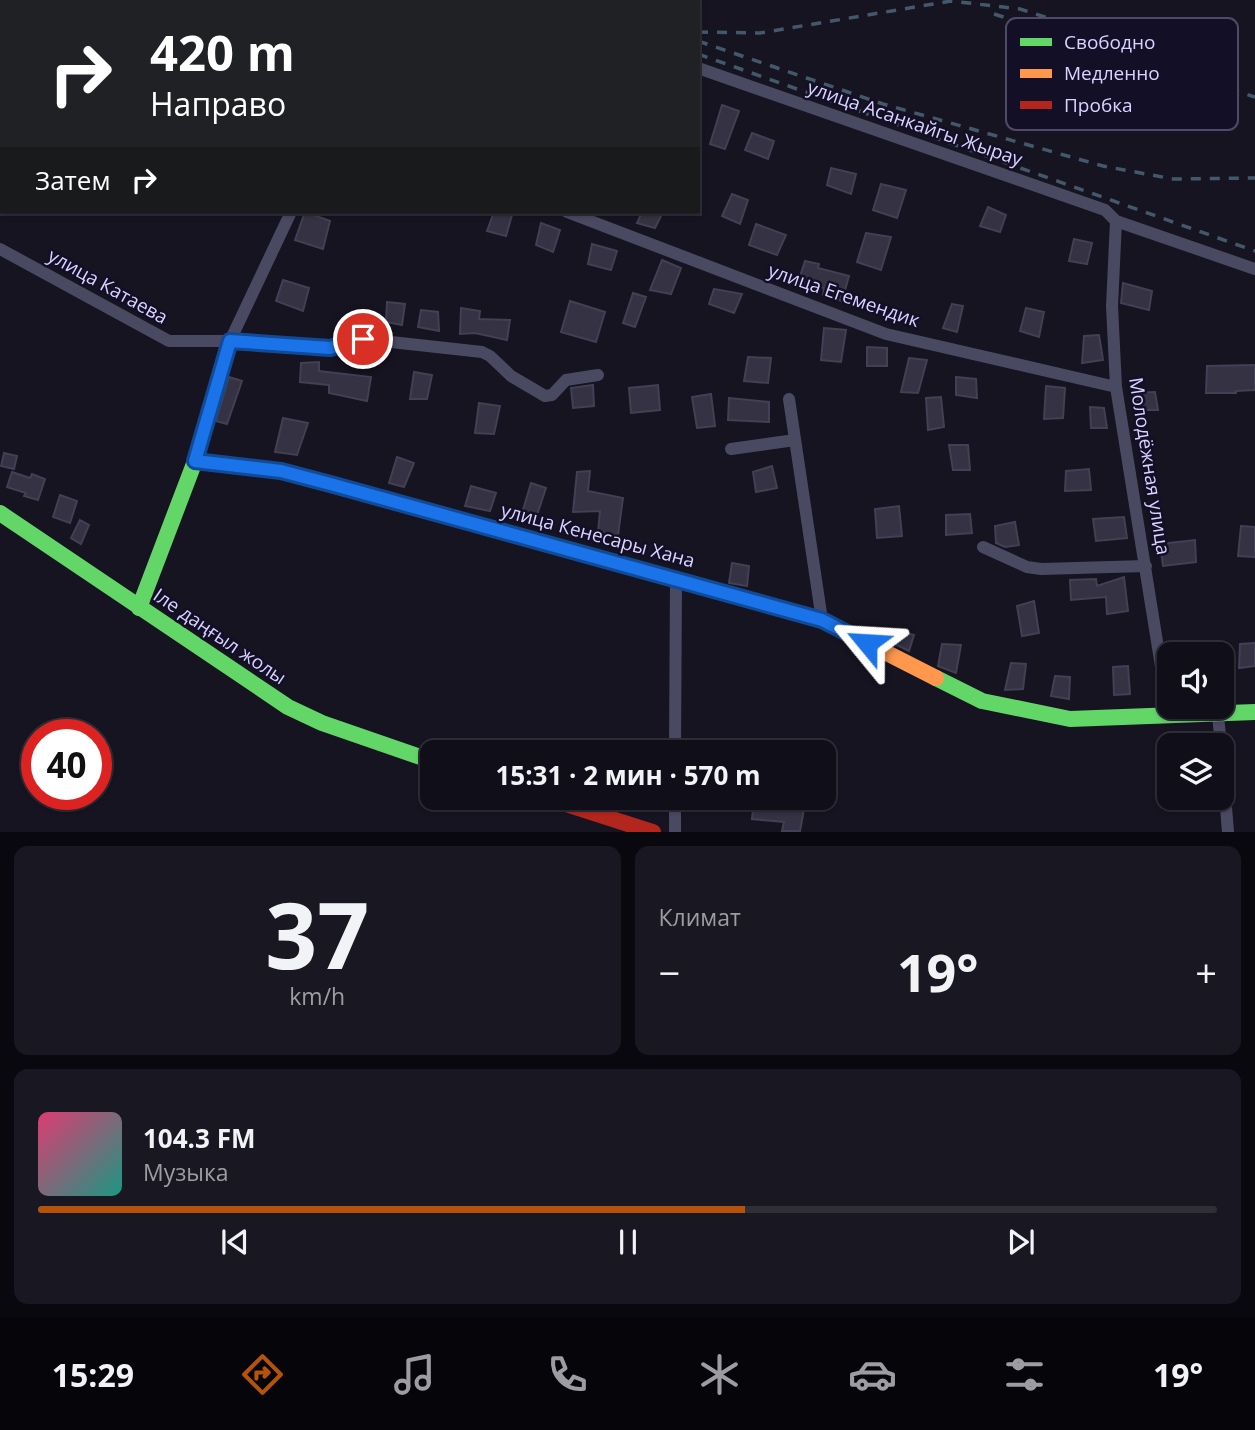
<!DOCTYPE html>
<html lang="ru">
<meta charset="utf-8">
<style>
:root{--surface:#100f19;--page:#191822;--text:#f1f3f6;--muted:#9c9ca2;--line:#302f38;--accent:#b45309}
body{margin:0;font-family:"Open Sans",sans-serif;background:var(--page);color:var(--text);height:100vh;display:flex;flex-direction:column;font-size:26px;white-space:nowrap}
*{box-sizing:border-box;margin:0}
p{font-size:23px;color:var(--muted)}
.icon{flex:none;width:38px;height:38px;fill:none;stroke:currentColor;stroke-width:2;stroke-linecap:round;stroke-linejoin:round}
.map{position:relative;height:832px;overflow:hidden}
.drawer{display:flex;flex-direction:column;gap:14px;padding:14px;background:#09080e;flex:1}
.drawer>*{flex:none}
.guide{position:absolute;left:0px;top:0px;width:700px;height:214px;box-shadow:0 2px 5px #0004,0 0 0 2px var(--line);background:#202124;color:#fff;overflow:hidden}
.fabs{position:absolute;left:1157px;top:642px;display:grid;gap:14px}
.fabs a{display:grid;place-items:center;width:77px;height:77px;border-radius:14px;background:var(--surface);box-shadow:0 2px 5px #0004,0 0 0 2px var(--line);font-size:35px}
.speed{position:absolute;left:21px;top:719px;display:flex;gap:14px;font-size:35px;font-weight:700;text-align:center}
.speed>*{display:grid;place-content:center;width:91px;height:91px;border-radius:50%;background:var(--surface);box-shadow:0 2px 5px #0004,0 0 0 2px var(--line);line-height:1}
.speed .limit{border:10px solid #d22;background:#fff;color:#111}
.pin{position:absolute;display:grid;place-items:center;width:60px;height:60px;color:#fff;margin:-30px;border:4px solid #fff;border-radius:50%;box-shadow:0 2px 7px #0007}
.me{position:absolute;width:77px;margin:-38px;rotate:297deg;stroke-linejoin:round;filter:drop-shadow(0 0 5px #0008)}
.turn{display:flex;align-items:center;gap:24px;height:147px;padding:0 35px;font-size:32px}
.turn .icon{width:91px;height:91px;stroke-width:2.5}
.turn b{display:block;font-size:49px;line-height:60px}
.then{display:flex;align-items:center;height:66px;padding:0 35px;background:#0003;gap:14px;font-size:26px}
.big{font-size:52px;font-weight:700;line-height:1.1}
.drawer .tile{flex:1;display:flex;flex-direction:column;justify-content:center;gap:10px;min-width:0;padding:0 24px;border-radius:14px;background:var(--page)}
.drawer .dial{align-items:center;gap:0}
.dial b{font-size:91px;line-height:1}
.song{display:flex;align-items:center;gap:21px}
.cover{width:84px;height:84px;border-radius:10px;background:linear-gradient(135deg,hsl(340 70% 55%),hsl(170 70% 35%))}
.played{height:7px;border-radius:4px;background:linear-gradient(90deg,var(--accent) 60%,var(--line) 60%)}
.keys{display:flex;justify-content:space-around;direction:ltr}
.heat{display:flex;justify-content:space-between;align-items:center;font-size:38px;direction:ltr}
.drawer .tiles{flex:1;display:grid;gap:14px;grid-template-columns:1fr 1fr}
.tile:last-child{grid-column:span 2}
.trip{position:absolute;left:420px;top:740px;width:416px;height:70px;border-radius:14px;background:var(--surface);box-shadow:0 2px 5px #0004,0 0 0 2px var(--line);font-weight:700;line-height:70px;text-align:center}
.menu{display:flex;height:112px;justify-content:space-around;align-items:center;background:#06060a;color:var(--muted)}
.menu .icon{width:49px;height:49px}
.menu .current{color:var(--accent)}
.menu b{font-size:32px;color:var(--text)}
.map>svg:first-child{display:block}
.building{fill:#343243;stroke:#433f54;stroke-width:2}
.lines{fill:none;stroke-linecap:round;stroke-linejoin:round}
.street{stroke:#4a4962;stroke-width:12}
.fast{stroke:#63d668;stroke-width:16}
.slow{stroke:#ff974d;stroke-width:16}
.jam{stroke:#b3261e;stroke-width:16}
.rail{stroke:#43596b;stroke-width:3.5;stroke-dasharray:10 9;stroke-linecap:butt}
.route-casing{stroke:#114b97;stroke-width:18}
.route{stroke:#1a73e8;stroke-width:12}
.labels{text-anchor:middle;stroke-width:5;stroke-linejoin:round;paint-order:stroke}
.street-label{font-size:19px;fill:#d9d4ff;stroke:#130f26}
.key{fill:#130f26;stroke:#4e4a67;stroke-width:2}
.key-label{font-size:19px;fill:#d9d4ff}
</style>
<div class="map">
<svg width="1255" height="832" viewBox="0 0 1255 832">
<rect width="100%" height="100%" fill="#161421"/>
<path class="building" d="M722,105L739,111L725,149L710,144Z
M752,133L774,141L768,159L745,150Z
M831,168L856,174L851,194L827,185Z
M881,184L906,190L897,218L873,210Z
M732,194L748,200L740,224L722,216Z
M988,207L1006,215L1000,232L980,226Z
M305,212L330,221L323,249L295,240Z
M494,212L512,215L506,236L487,231Z
M642,212H663L655,228L637,223Z
M541,223L560,230L553,252L536,245Z
M756,224L786,235L777,255L749,245Z
M866,233L891,237L881,270L857,262Z
M1074,239L1092,243L1087,264L1069,261Z
M592,244L617,251L611,270L588,264Z
M662,260L681,268L671,294L650,290Z
M805,261L819,264L818,268L849,276L842,301L823,295L824,288L798,283Z
M283,280L309,288L303,311L276,301Z
M1123,283L1152,291L1149,310L1121,303Z
M714,289L742,294L734,313L709,304Z
M633,293L646,297L635,327L623,323Z
M570,301L605,312L596,342L561,332Z
M387,302L405,304L402,325L386,322Z
M952,304L963,306L957,332L943,328Z
M461,308L480,311L479,319L510,320L507,340L475,333L460,334Z
M1026,308L1044,312L1039,337L1020,331Z
M421,310L438,312L439,331L418,327Z
M824,328L846,330L841,362L821,360Z
M1099,335L1103,360L1082,363L1084,336Z
M867,347L887,348V366H867Z
M748,357L771,358L768,383L744,381Z
M909,358L927,360L918,393L901,392Z
M319,362V371L371,377L367,401L329,393V385L300,382L301,363Z
M1255,365V390L1236,391V393H1206L1207,366Z
M414,372L432,375L427,399H410Z
M229,377L242,381L227,424L216,421Z
M956,377L976,379L977,398L956,395Z
M593,385L594,406L573,408L571,388Z
M658,385L660,410L631,413L629,388Z
M1046,386L1065,388L1063,418L1044,419Z
M1155,392L1158,410H1136L1133,393Z
M711,394L715,426L697,428L692,397Z
M941,397L944,427L928,430L926,398Z
M729,398L769,402V422L728,420Z
M479,403L500,406L494,434L475,433Z
M1090,407L1104,408L1107,428H1091Z
M283,418L308,423L297,455L275,452Z
M949,445H968L970,470H953Z
M4,453L17,456L14,469L1,466Z
M397,457L414,463L404,487L389,483Z
M772,466L777,488L756,492L753,472Z
M1089,469L1091,490L1065,491L1066,471Z
M590,471L588,491L623,498L618,535L598,532L600,511L573,512L577,472Z
M12,472L30,478L32,474L45,479L38,500L24,496L26,493L7,487Z
M531,483L546,488L534,524L520,520Z
M471,486L496,493L490,511L465,506Z
M60,495L77,501L70,523L53,517Z
M899,506L902,536L877,538L875,509Z
M970,514L972,533L946,535V515Z
M1124,517L1127,538L1096,541L1093,519Z
M80,520L89,525L81,544L71,538Z
M1015,522L1019,545L1005,547L996,543L995,526Z
M1241,526L1255,527V557L1238,556Z
M1195,540L1196,562L1163,566L1160,544Z
M732,563L749,566L747,586L729,583Z
M1124,577L1128,611L1107,614L1106,597L1071,600L1070,580L1096,579L1097,586Z
M1034,601L1039,633L1022,636L1017,606Z
M895,630L914,635L909,651L891,642Z
M1255,643V666L1239,668L1240,644Z
M942,644L961,645L956,673L938,666Z
M1011,663L1026,664L1023,689L1005,690Z
M1128,666L1130,694L1114,695L1113,667Z
M1055,676L1070,677L1069,699L1051,696Z
M754,799L788,800L805,804L800,831H782L784,822L752,819Z"/>
<g class="lines">
<path class="street" d="M4,0L8,2
M503,0L508,2
M384,2L385,0
M698,68L1105,210L1116,221
M567,212L886,334L1116,387
M1116,221L1112,306L1116,387L1169,716
M1116,221L1255,269
M0,249L169,341H230L330,348L364,339L482,352L490,356L511,376L545,396L552,395L566,380L598,375
M789,399L822,620
M731,449L795,440
M195,461L230,341L291,212
M983,547L1027,567L1041,569L1146,566
M1218,715L1221,746
M675,752L676,578
M1222,756L1228,832
M675,832V798"/>
<path class="fast" d="M0,513L288,707L322,723L432,761
M139,608L195,461L281,471L627,566
M936,678L982,701L1070,719L1255,712"/>
<path class="slow" d="M627,566L822,620L936,678"/>
<path class="jam" d="M547,798L653,832"/>
<path class="rail" d="M547,0L552,2
M579,0L584,2
M994,14L1255,97
M698,32L760,33L951,1L1020,9L1233,78
M698,41L883,104L1103,166L1173,179L1255,178
M698,54L1255,251"/>
</g>
<g class="lines">
<defs>
<path id="route" d="M363,339L330,348L230,341L195,461L281,471L334,485L822,620L867,643"/>
</defs>
<use href="#route" class="route-casing"/>
<use href="#route" class="route"/>
</g>
<g class="labels">
<g class="street-label">
<text transform="translate(915 123) rotate(19)" y="7">улица Асанкайгы Жырау</text>
<text transform="translate(108 286) rotate(29)" y="7">улица Катаева</text>
<text transform="translate(844 295) rotate(19)" y="7">улица Егемендик</text>
<text transform="translate(1150 466) rotate(81)" y="7">Молодёжная улица</text>
<text transform="translate(598 535) rotate(15)" y="7">улица Кенесары Хана</text>
<text transform="translate(220 636) rotate(34)" y="7">Іле даңғыл жолы</text>
</g>
</g>
<rect x="1006" y="18" width="232" height="112" rx="10" class="key"/>
<rect x="1020" y="38" width="32" height="8" fill="#63d668"/>
<rect x="1020" y="69" width="32" height="9" fill="#ff974d"/>
<rect x="1020" y="101" width="32" height="8" fill="#b3261e"/>
<g class="key-label">
<text x="1064" y="49">Свободно</text>
<text x="1064" y="80">Медленно</text>
<text x="1064" y="112">Пробка</text>
</g>
</svg>
<div class="fabs">
<a><svg class="icon" aria-label="sound" viewBox="0 0 24 24"><path d="M4 9h4l5-4v14l-5-4H4zM17 9q2 3 0 6"/></svg></a>
<a><svg class="icon" aria-label="layers" viewBox="0 0 24 24"><path d="M12 4l9 5-9 5-9-5zM3 14l9 5 9-5"/></svg></a>
</div>
<div class="speed"><div class="limit">40</div></div>
<div class="pin" style="left:363px;top:339px;background:#d93025"><svg class="icon" aria-label="arrive" viewBox="0 0 24 24"><path d="M6 21V4h12l-3 4 3 4H6"/></svg></div>
<svg class="me" style="left:867px;top:643px" viewBox="-20 -20 40 40"><path d="M0-17L14 15 0 8-14 15z" fill="#1a73e8" stroke="#fff" stroke-width="4"/></svg>
<div class="trip">15:31 · 2 мин · 570 m</div>
<div class="guide">
<div class="turn"><svg class="icon" aria-label="right" viewBox="0 0 24 24"><path d="M7 20v-9h11M14 6l5 5-5 5"/></svg><div><b>420 m</b>Направо</div></div>
<div class="then">Затем<svg class="icon" aria-label="right" viewBox="0 0 24 24"><path d="M7 20v-9h11M14 6l5 5-5 5"/></svg></div>
</div>
</div>
<section class="drawer">
<div class="tiles">
<div class="tile dial"><b>37</b><p>km/h</p></div>
<div class="tile"><p>Климат</p>
<div class="heat"><a>−</a><b class="big">19°</b><a>+</a></div>
</div>
<div class="tile">
<div class="song"><i class="cover"></i><div><b>104.3 FM</b><p>Музыка</p></div></div>
<div class="played"></div>
<div class="keys"><svg class="icon" aria-label="previous" viewBox="0 0 24 24"><path d="M18 5L8 12l10 7zM5 5v14"/></svg><svg class="icon" aria-label="pause" viewBox="0 0 24 24"><path d="M8 5v14M16 5v14"/></svg><svg class="icon" aria-label="next" viewBox="0 0 24 24"><path d="M6 5l10 7-10 7zM19 5v14"/></svg></div>
</div>
</div>
</section>
<nav class="menu">
<b>15:29</b>
<svg class="icon current" aria-label="directions" viewBox="0 0 24 24"><path d="M12 3l9 9-9 9-9-9zM9 14v-3h6M13 9l2 2-2 2"/></svg>
<svg class="icon" aria-label="music" viewBox="0 0 24 24"><path d="M9 18V5l10-2v13"/><circle cx="6" cy="18" r="3"/><circle cx="16" cy="16" r="3"/></svg>
<svg class="icon" aria-label="phone" viewBox="0 0 24 24"><path d="M5 4h4l2 5-3 2q2 4 5 5l2-3 5 2v4C11 20 4 13 5 4z"/></svg>
<svg class="icon" aria-label="climate" viewBox="0 0 24 24"><path d="M12 3v18M4 7l16 10M4 17L20 7"/></svg>
<svg class="icon" aria-label="car" viewBox="0 0 24 24"><path d="M5 17H2v-5l4-1 3-4h7l3 4 3 1v5h-3M9 17h6M6 11h13"/><circle cx="7" cy="17" r="2"/><circle cx="17" cy="17" r="2"/></svg>
<svg class="icon" aria-label="filters" viewBox="0 0 24 24"><path d="M4 7h16M4 17h16"/><circle cx="9" cy="7" r="2"/><circle cx="15" cy="17" r="2"/></svg>
<b>19°</b>
</nav>
